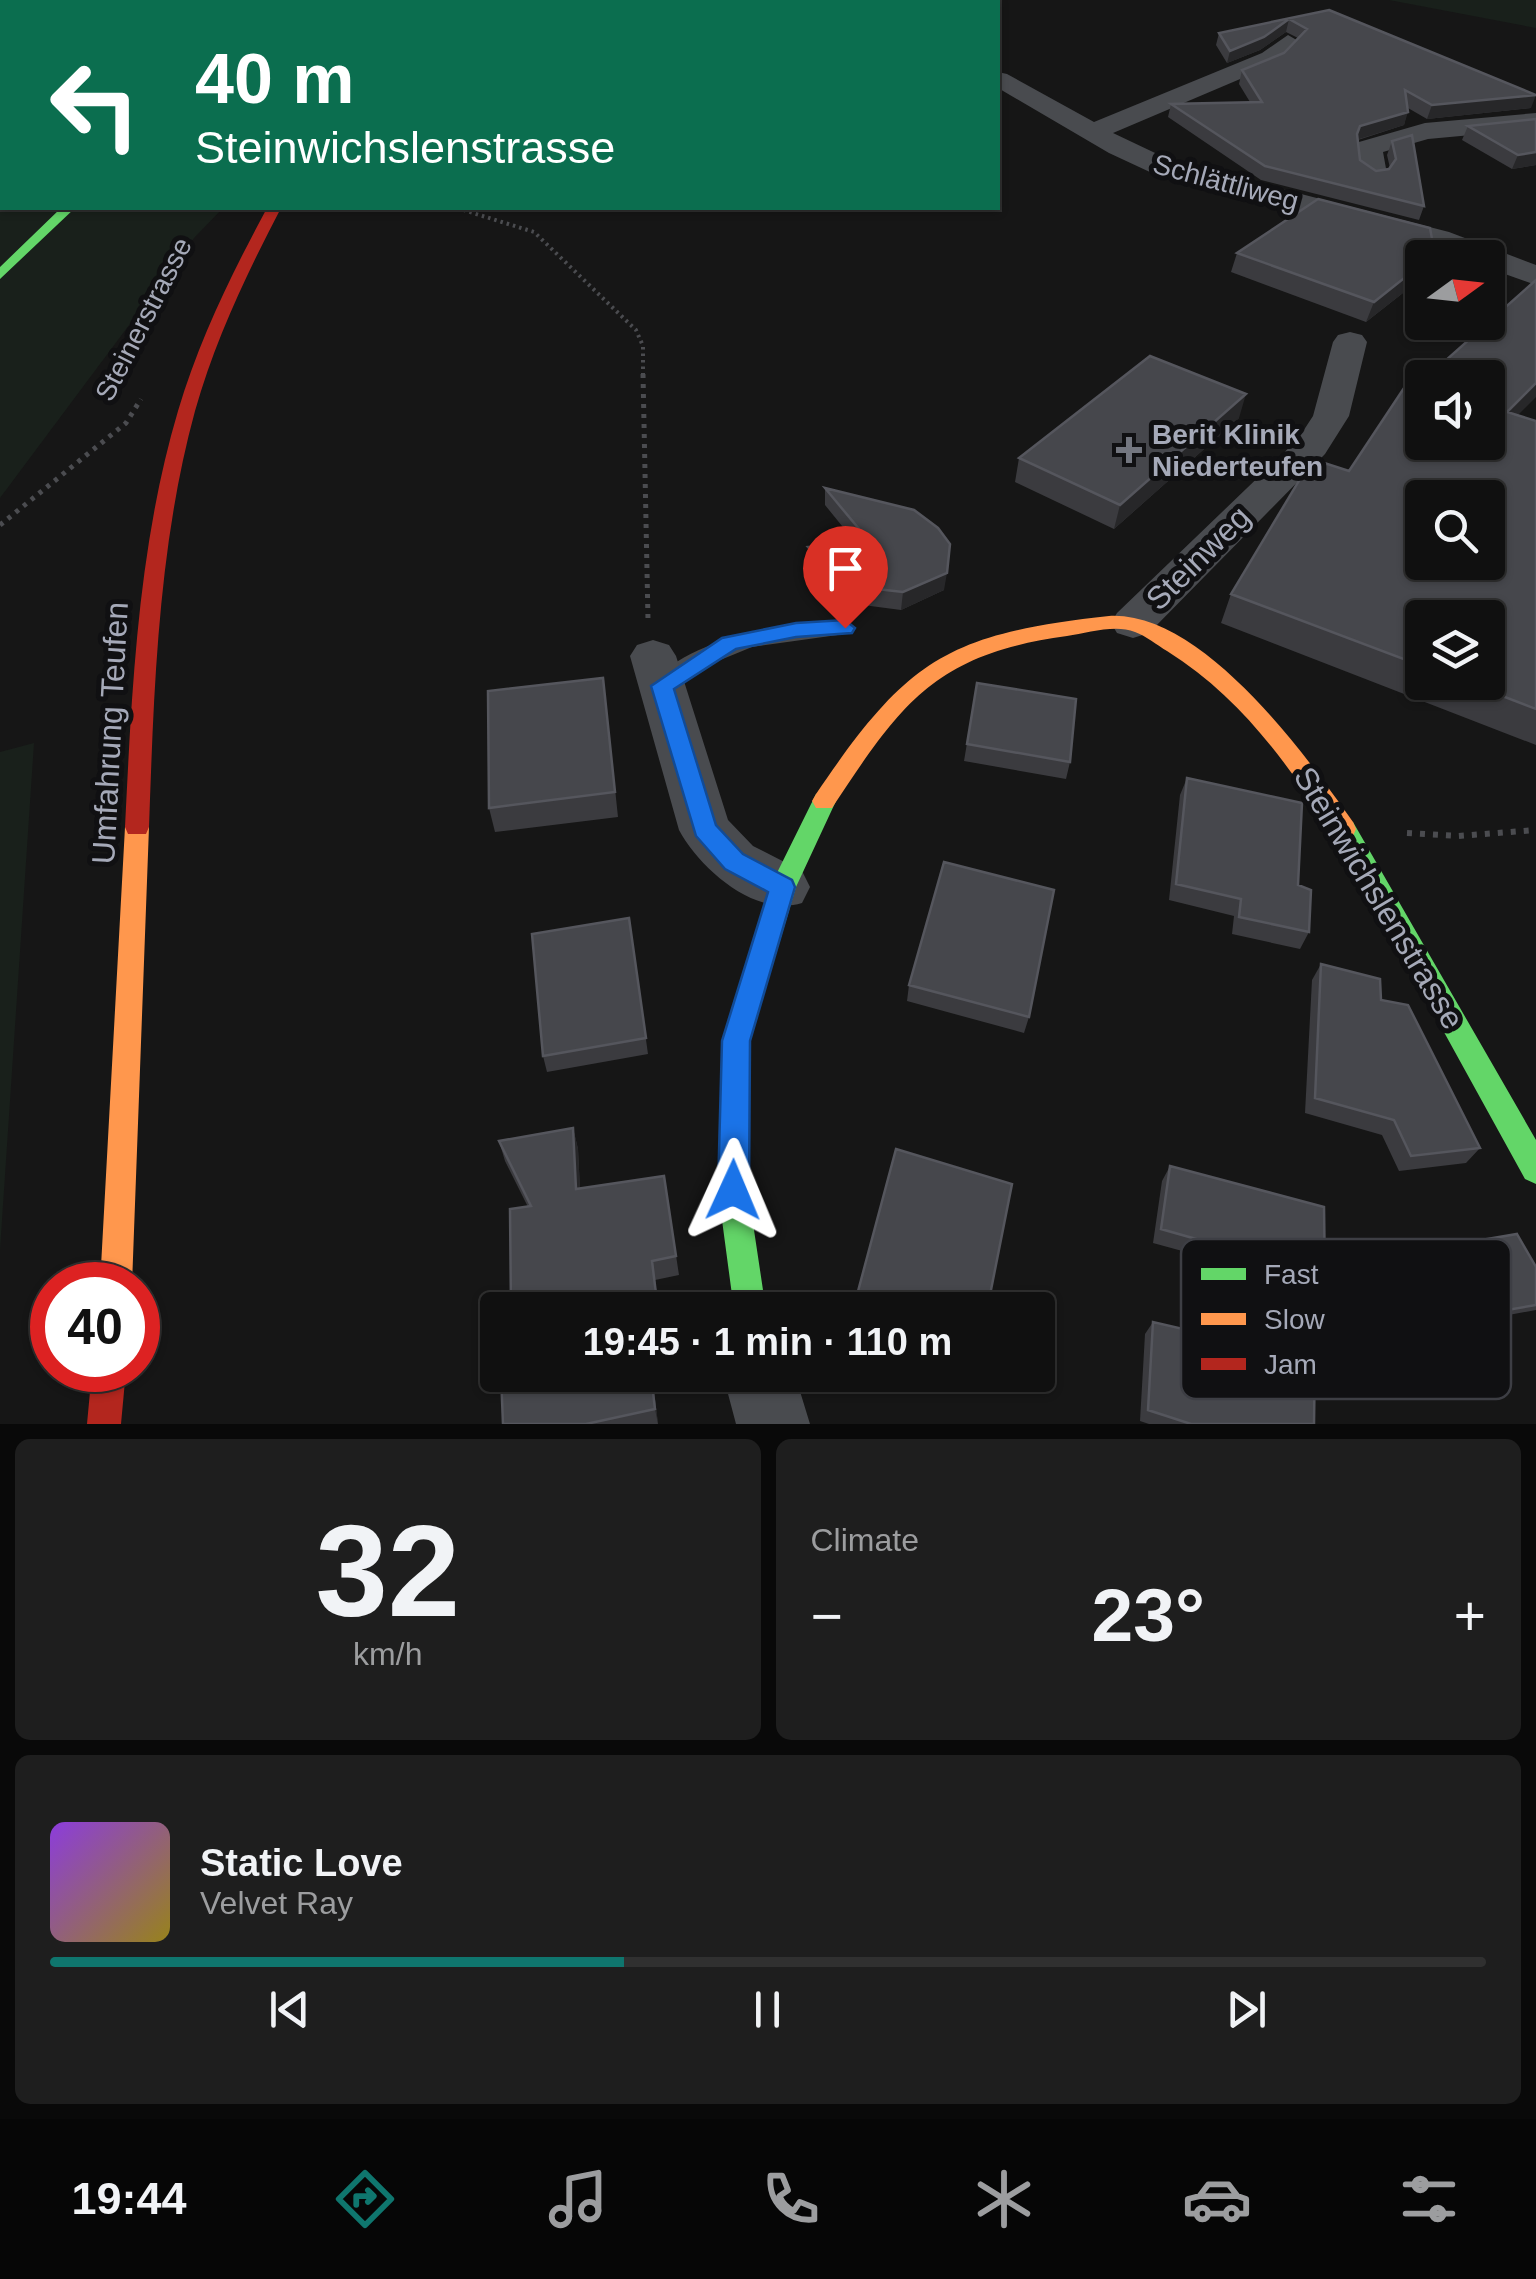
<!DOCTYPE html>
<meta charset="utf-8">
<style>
:root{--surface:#101010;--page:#1e1e1e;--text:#f1f3f6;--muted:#9c9d9f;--line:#303030;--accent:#0f766e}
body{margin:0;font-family:Helvetica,sans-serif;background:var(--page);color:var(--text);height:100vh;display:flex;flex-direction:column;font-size:38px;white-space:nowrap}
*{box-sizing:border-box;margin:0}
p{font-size:32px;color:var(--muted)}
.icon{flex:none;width:55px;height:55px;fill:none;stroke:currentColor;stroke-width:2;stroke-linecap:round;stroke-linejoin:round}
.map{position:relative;height:1424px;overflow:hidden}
.sheet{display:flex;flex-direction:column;gap:15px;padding:15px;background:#090909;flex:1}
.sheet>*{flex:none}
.guide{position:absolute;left:0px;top:0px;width:1000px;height:210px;box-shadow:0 2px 8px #0004,0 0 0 2px var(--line);background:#0b6e4f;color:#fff;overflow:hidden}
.needle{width:65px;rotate:75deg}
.tools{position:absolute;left:1405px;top:240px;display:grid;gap:20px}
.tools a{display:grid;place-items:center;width:100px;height:100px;border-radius:10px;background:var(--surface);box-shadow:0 2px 8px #0004,0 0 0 2px var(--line);font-size:50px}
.speed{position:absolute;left:30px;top:1262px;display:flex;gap:20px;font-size:50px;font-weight:700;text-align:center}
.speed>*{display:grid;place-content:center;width:130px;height:130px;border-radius:50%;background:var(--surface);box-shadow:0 2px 8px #0004,0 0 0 2px var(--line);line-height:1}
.speed .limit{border:15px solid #d22;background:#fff;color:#111}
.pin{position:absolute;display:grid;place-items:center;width:85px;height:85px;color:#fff;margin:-102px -42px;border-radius:50% 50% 50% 0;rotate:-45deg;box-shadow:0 0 10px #0007}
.pin .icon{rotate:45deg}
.me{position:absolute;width:110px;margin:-55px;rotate:1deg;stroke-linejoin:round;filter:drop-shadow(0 0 8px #0008)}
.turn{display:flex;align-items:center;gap:35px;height:210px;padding:0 30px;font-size:45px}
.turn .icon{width:130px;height:130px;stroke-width:2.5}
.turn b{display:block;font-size:70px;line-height:85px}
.big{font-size:75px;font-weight:600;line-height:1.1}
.sheet .tile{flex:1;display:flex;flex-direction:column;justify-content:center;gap:15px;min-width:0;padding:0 35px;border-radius:15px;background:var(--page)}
.sheet .dial{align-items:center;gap:0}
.dial b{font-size:130px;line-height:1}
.song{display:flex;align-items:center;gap:30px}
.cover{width:120px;height:120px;border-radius:15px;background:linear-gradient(135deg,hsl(270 70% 55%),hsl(50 70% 35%))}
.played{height:10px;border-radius:5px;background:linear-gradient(90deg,var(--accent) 40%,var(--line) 40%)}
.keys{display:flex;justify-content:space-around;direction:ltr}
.heat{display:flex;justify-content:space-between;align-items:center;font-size:55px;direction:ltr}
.sheet .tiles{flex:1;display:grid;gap:15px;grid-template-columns:1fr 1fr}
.tile:last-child{grid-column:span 2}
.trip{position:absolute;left:480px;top:1292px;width:575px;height:100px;border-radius:10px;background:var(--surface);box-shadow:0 2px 8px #0004,0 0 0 2px var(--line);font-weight:600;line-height:100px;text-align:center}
.dock{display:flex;height:160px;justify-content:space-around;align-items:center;background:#060606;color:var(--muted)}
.dock .icon{width:70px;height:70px}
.dock .on{color:var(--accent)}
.dock b{font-size:45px;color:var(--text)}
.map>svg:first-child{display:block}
.green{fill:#19201b}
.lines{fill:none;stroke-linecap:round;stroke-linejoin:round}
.stream{fill:#272f39;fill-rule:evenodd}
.path-far2{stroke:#4b4c50;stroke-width:4;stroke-dasharray:2.5 4;stroke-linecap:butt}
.path-far1{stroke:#4b4c50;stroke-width:5;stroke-dasharray:4 6;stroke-linecap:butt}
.path{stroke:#4b4c50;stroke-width:6;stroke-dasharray:5 8;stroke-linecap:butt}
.lane{fill:#494b4f;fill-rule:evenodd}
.street{fill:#494b4f;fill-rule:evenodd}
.fast{fill:#63d668;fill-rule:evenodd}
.slow{fill:#ff974d;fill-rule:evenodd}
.jam{fill:#b3261e;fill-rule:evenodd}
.wall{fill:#3b3b3f;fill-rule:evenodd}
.shaded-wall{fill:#272729}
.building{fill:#46474c;stroke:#55565d;stroke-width:2.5;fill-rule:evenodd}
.route{fill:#1a73e8;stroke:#114b97;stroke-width:2.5}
.poi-dot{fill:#73767f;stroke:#101012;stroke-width:4}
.labels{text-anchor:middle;stroke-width:10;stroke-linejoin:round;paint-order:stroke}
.far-street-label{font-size:28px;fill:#a5a9b8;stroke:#101012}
.far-poi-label{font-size:28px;font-weight:bold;fill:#a5a9b8;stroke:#101012;text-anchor:start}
.street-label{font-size:32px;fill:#a5a9b8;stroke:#101012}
.key{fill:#101012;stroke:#3d3e44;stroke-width:2.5}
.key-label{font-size:28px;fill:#a5a9b8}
</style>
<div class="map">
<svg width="1536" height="1424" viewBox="0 0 1536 1424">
<rect width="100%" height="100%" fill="#161616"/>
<path class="green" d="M0,0L317,2H2V208H223L194,238L0,498Z
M1389,0H1536V28Z
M34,743L0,1250V752Z"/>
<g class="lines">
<path class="stream" d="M1,0H7V2L2,3Z
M2,175V181L0,182V176Z"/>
<path class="path-far2" d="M542,0L553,2
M457,208L534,232L636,330L643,346V376"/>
<path class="path-far1" d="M643,374L648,620
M0,525L126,423L141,399"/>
<path class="path" d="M1407,833L1458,836L1536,830"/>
<path class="lane" d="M845,621L856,628L852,633L752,647L713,663L670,691L662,694L651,686C686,636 789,624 845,621Z"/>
<path class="street" d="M1288,35L1300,42L1278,63L1113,133L1172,161L1449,232L1536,265V285L1488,268V258H1461L1427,244L1152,173L1109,153L998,88V72L1007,74L1094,122L1262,53Z
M1536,113V129L1428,139L1383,152L1387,174L1383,180L1373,182L1359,174L1356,148L1359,142L1425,123Z
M1350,332L1362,335L1367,342L1349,416L1325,454L1149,633L1133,638L1117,633L1111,623L1117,613L1298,439L1313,416L1333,342L1338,335Z
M653,640L669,645L676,656L728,820L753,846L802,871L810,887L802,903C756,918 700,869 679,830L630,656L637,645Z
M723,1375H795L810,1424H736Z"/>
<path class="fast" d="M61,208H75L0,279V267Z
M824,792L832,794L836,801L796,887L750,1041L748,1190L766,1310H734L718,1190L722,1041L770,887L816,794Z
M1344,819L1353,822L1536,1140V1184L1525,1179L1332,829L1335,822Z"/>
<path class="slow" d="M133,0H144L145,2H135Z
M1109,616C1202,611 1305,754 1353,822L1356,829L1353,836L1344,839L1335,836C1288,765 1241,697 1167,651C1157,645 1146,636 1135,632C1115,624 1088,633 1067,636C935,654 902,702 832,808H816L812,801L816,794C907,660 946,634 1109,616Z
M137,817L146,820L149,827L132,1285H100L125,827L128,820Z"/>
<path class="jam" d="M267,208H281C247,273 215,340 195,411C158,547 154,688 149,827L146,834H128L125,827C132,687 138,546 178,411C199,340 232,273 267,208Z
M92,1370H126L121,1424H87Z"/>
</g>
<path class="wall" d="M1329,10L1531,108L1427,119L1408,108L1404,125L1358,140L1360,160L1376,171L1390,168L1387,155L1392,141L1424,206L1419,220L1261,180L1168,117L1171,104L1250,102L1239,84L1242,70L1284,53L1298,38L1286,32L1260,50L1227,63L1216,45L1219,33Z
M1536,119V165L1512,169L1462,140L1468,126Z
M1237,253L1435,255L1434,258H1422V278L1366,322L1231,272Z
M1518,416L1536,421V745L1221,623L1231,594L1349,471ZM1422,618L1488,682H1422Z
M1239,418L1114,529L1015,482L1019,458Z
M825,488L944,590L901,610L840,602L808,564V547L855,542L825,505Z
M977,683L1070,762L1066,779L964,761Z
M606,703L618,817L495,832L489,808Z
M1187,778L1298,885L1309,932L1300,949L1232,934L1234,916L1169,900L1180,795Z
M629,918L648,1054L547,1072L543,1056Z
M1321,964L1381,1000L1480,1148L1466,1163L1399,1171L1382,1135L1305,1113L1312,980Z
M909,985L1029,1017L1024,1033L907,1001Z
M573,1128L578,1149L580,1189L664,1176L679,1275L655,1280L659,1310H511L528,1207L505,1161L499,1141Z
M1170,1166L1325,1278L1316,1289L1314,1424H1149L1140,1421L1145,1334L1153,1322L1217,1337L1219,1261L1153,1243L1162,1181Z
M1441,1247L1536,1267V1310L1471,1322L1434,1254Z
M652,1375L658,1424H503Z
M958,1375H973L971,1380Z"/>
<path class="shaded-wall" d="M1289,19L1286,32L1260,50L1227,63L1230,51Z
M1536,95L1531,108L1427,119L1432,105Z
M1408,112L1404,125L1356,140L1360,126Z
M1536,152V165L1512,169L1518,155Z
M1422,264V278L1366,322L1374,302Z
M1536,383V397L1493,440L1507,412Z
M1246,394L1239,418L1114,529L1120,505Z
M947,573L944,590L901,610L903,592Z
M573,1128L578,1149L581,1209L576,1189Z
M652,1261L659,1310H643L642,1305Z
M651,1375H652L658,1424L655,1409Z"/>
<path class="building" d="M1329,10L1536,95L1432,105L1405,90L1408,112L1360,126L1357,134L1360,160L1376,171L1389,169L1396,159L1392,141L1412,135L1424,206L1265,166L1171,104L1262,102L1242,70L1284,53L1307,29L1289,19L1264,37L1230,51L1219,33Z
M1536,119V152L1518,155L1468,126Z
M1318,199L1430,228L1435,255L1431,258H1422V264L1374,302L1237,253Z
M1536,280V383L1507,412L1536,421V709L1466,682H1488V618H1422V666L1231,594L1312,459L1349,471L1408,382L1417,385L1422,380V442H1488V378H1426ZM1422,498H1488V562H1422Z
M1150,356L1246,394L1120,505L1019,458Z
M825,488L914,510L938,528L950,544L947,573L903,592L841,585L808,547L869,541Z
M603,678L615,792L489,808L488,691Z
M977,683L1076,699L1070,762L967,744Z
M1187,778L1302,803L1298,885L1311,890L1309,932L1239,917L1241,899L1176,884Z
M944,862L1054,890L1029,1017L909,985Z
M629,918L646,1038L543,1056L532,934Z
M1321,964L1380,979L1381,1000L1408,1005L1480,1148L1411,1156L1394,1120L1315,1098Z
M573,1128L576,1189L664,1176L676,1256L652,1261L657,1302L642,1305L643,1310H511L510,1209L531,1206L499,1141Z
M896,1149L1012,1184L987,1310H853Z
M1170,1166L1324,1207L1325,1278L1316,1276L1314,1424H1191L1148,1410L1153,1322L1226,1339L1228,1248L1161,1229Z
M1517,1234L1536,1267V1305L1478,1315L1441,1247Z
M501,1375H651L655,1409L586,1424H503Z"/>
<path class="route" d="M845,620L855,628L852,633L796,637L736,649L674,689L716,825L743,854L792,880L795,887L750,1041L749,1190L744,1201L733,1206L722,1201L718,1190L722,1041L768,892L725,869L696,836L651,686L722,638L796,623Z"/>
<path class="poi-dot" d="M1124 435h10v10h10v10h-10v10h-10v-10h-10v-10h10z"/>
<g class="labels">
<g class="far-street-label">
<text transform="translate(1226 182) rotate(15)" y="10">Schlättliweg</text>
<text transform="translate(143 319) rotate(-63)" y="10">Steinerstrasse</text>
</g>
<g class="far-poi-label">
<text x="1152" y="444">Berit Klinik<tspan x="1152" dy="32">Niederteufen</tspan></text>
</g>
<g class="street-label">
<text transform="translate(1198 558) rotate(-45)" y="11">Steinweg</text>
<text transform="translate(110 733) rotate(-87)" y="11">Umfahrung Teufen</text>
<text transform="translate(1379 898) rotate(59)" y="11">Steinwichslenstrasse</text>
</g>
</g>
<rect x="1181" y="1239" width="330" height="160" rx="15" class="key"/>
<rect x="1201" y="1268" width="45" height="12" fill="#63d668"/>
<rect x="1201" y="1313" width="45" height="12" fill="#ff974d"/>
<rect x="1201" y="1358" width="45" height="12" fill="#b3261e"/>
<g class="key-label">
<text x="1264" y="1284">Fast</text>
<text x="1264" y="1329">Slow</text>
<text x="1264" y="1374">Jam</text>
</g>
</svg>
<div class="tools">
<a><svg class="needle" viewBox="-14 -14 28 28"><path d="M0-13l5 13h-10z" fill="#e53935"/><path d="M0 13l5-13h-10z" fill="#9c9d9f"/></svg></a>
<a><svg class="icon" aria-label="sound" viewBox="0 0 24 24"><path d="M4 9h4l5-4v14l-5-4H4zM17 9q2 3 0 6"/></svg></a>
<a><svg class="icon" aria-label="search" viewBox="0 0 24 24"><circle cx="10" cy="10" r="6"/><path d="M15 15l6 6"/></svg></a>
<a><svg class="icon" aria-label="layers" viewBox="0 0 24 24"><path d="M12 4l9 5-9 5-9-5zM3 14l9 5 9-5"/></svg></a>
</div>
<div class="speed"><div class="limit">40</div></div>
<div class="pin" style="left:845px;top:628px;background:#d93025"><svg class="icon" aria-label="arrive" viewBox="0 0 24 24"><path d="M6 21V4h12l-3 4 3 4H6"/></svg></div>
<svg class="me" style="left:733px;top:1190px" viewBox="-20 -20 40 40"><path d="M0-17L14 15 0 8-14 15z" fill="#1a73e8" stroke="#fff" stroke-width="4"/></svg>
<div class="trip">19:45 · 1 min · 110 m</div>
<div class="guide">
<div class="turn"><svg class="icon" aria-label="left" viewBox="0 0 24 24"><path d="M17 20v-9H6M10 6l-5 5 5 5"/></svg><div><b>40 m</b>Steinwichslenstrasse</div></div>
</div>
</div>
<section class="sheet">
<div class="tiles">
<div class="tile dial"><b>32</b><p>km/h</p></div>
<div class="tile"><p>Climate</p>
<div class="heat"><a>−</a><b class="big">23°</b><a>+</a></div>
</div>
<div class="tile">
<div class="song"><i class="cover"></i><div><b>Static Love</b><p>Velvet Ray</p></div></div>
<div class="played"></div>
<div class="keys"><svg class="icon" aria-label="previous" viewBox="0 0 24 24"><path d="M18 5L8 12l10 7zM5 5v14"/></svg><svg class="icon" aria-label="pause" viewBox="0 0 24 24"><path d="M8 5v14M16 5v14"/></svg><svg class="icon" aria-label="next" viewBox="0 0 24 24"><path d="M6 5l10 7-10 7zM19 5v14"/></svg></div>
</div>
</div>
</section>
<nav class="dock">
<b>19:44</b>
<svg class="icon on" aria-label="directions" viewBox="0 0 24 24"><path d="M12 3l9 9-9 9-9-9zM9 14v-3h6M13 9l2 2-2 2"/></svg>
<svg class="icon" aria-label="music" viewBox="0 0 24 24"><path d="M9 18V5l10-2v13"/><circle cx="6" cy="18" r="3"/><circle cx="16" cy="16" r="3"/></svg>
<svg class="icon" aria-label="phone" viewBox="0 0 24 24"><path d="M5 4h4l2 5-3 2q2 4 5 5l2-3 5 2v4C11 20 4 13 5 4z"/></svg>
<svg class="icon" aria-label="climate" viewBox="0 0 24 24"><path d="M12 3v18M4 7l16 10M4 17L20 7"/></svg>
<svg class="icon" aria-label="car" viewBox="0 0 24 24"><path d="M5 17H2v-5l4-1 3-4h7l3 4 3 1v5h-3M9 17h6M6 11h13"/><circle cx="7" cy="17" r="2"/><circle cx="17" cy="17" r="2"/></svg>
<svg class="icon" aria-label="filters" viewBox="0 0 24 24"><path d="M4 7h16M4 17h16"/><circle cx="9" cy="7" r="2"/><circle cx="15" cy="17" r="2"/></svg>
</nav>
